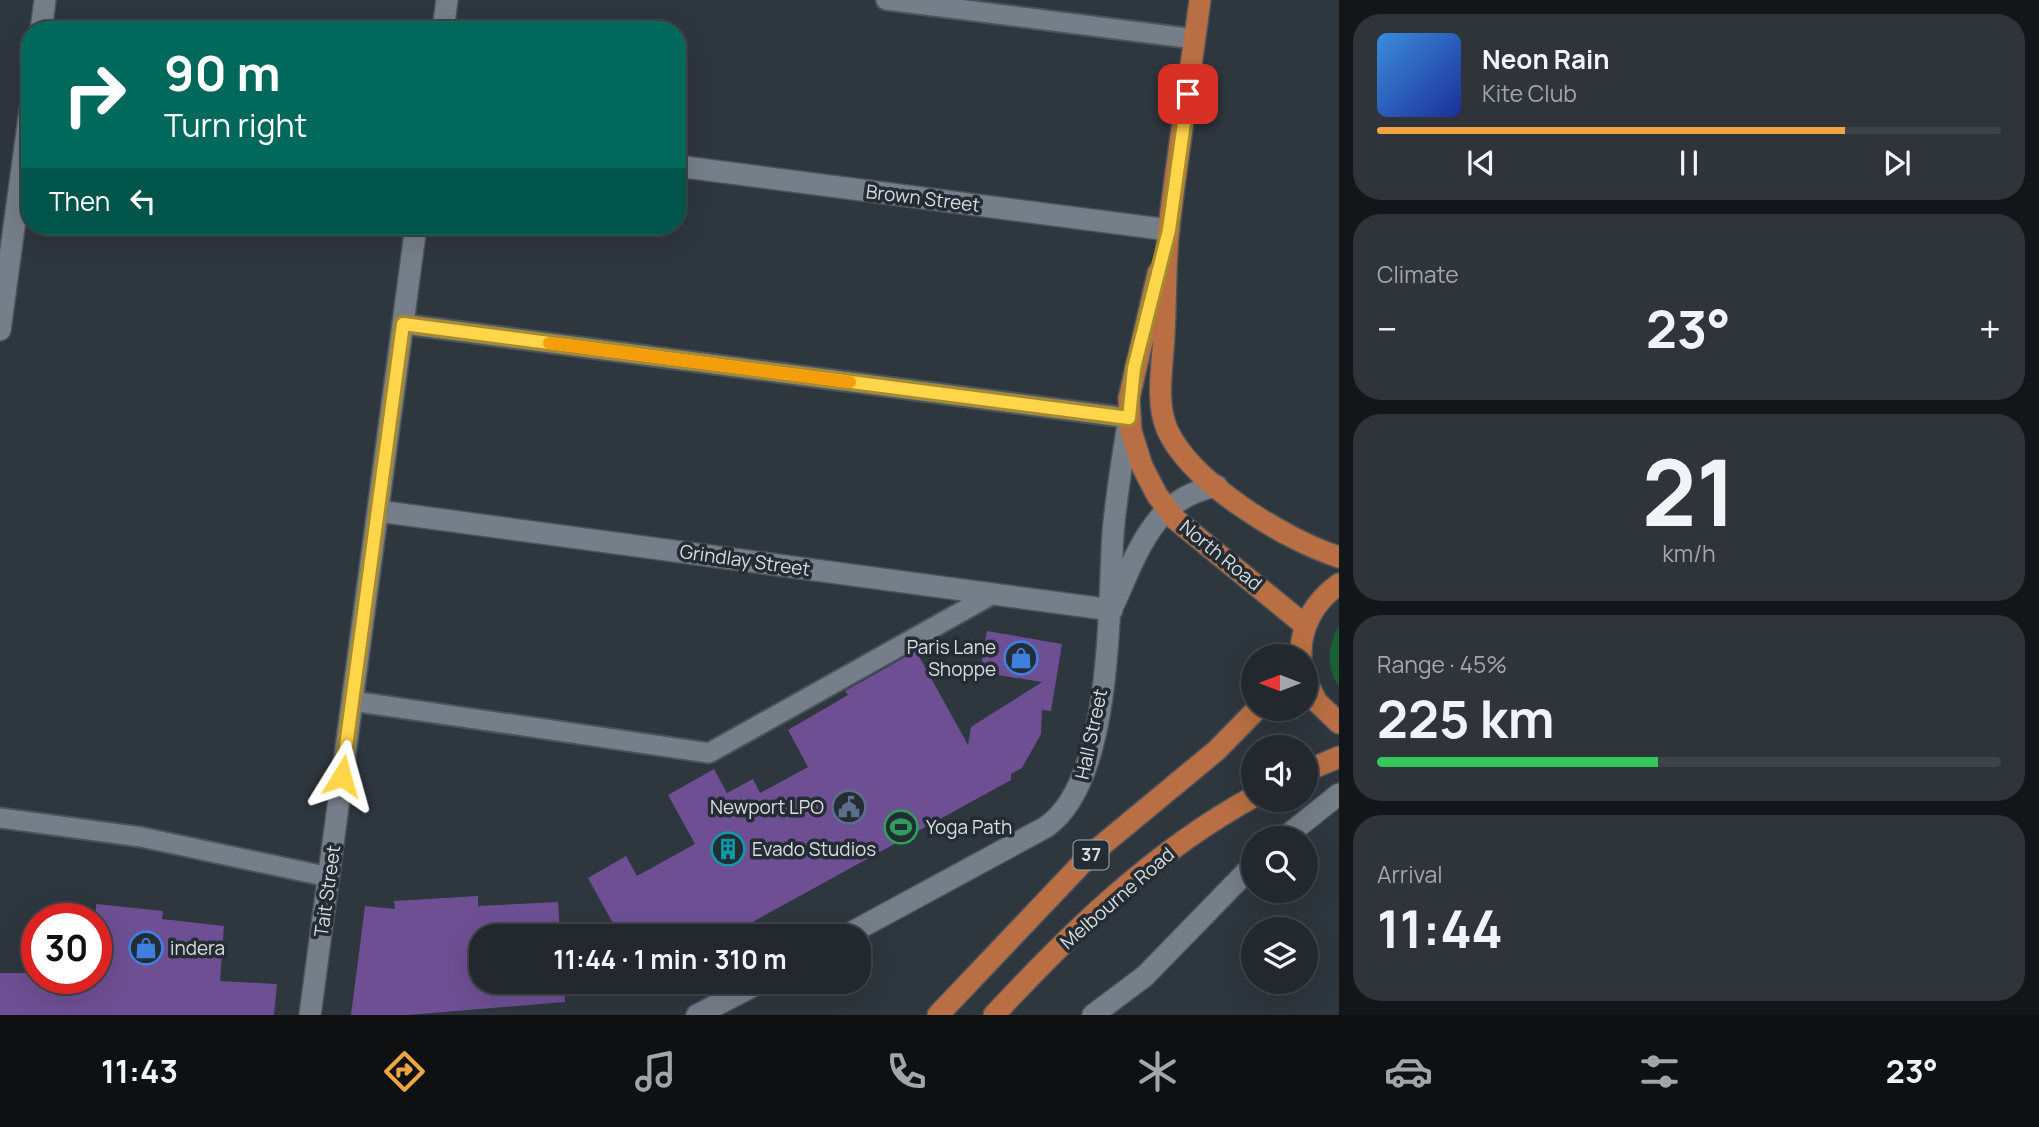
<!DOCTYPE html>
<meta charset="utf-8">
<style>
:root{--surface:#22282e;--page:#2e343a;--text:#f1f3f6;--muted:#a2a6aa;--line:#3f444a;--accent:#f1a540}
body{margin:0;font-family:Manrope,sans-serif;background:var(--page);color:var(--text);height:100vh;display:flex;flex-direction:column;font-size:26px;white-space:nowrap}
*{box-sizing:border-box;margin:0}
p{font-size:23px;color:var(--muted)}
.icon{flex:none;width:38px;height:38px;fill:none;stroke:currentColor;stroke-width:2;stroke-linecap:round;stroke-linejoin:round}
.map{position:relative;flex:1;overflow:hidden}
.sheet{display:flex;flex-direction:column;gap:14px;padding:14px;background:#131619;width:700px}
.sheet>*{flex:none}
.hud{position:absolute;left:21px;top:21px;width:665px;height:214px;border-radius:28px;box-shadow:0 7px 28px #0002,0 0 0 2px var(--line);background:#00695c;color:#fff;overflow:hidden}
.needle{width:46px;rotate:270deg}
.fabs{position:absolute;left:1241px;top:644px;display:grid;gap:14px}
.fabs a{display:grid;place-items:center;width:77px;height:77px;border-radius:50%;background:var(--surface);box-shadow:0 7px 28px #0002,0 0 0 2px var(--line);font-size:35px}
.speed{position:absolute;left:21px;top:903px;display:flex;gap:14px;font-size:35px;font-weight:700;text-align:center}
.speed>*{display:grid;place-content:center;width:91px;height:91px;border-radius:50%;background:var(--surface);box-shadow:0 7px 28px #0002,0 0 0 2px var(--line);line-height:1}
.speed .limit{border:10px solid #d22;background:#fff;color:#111}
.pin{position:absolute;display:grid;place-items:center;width:60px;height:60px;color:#fff;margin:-30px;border-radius:14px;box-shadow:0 4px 10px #0006}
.me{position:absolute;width:77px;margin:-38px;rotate:8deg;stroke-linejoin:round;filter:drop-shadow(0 0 5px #0008)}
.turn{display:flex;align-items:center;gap:24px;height:147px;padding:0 28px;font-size:32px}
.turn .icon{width:91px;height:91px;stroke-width:2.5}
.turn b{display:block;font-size:49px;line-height:60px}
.then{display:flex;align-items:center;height:66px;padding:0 28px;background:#0003;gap:14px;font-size:26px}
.big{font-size:52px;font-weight:700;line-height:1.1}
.sheet .widget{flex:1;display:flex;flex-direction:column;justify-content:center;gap:10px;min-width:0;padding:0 24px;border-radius:28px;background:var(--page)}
.sheet .dial{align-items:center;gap:0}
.dial b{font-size:91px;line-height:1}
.song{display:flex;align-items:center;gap:21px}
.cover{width:84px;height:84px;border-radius:10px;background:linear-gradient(135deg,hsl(210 70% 55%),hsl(230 70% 35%))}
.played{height:7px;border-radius:4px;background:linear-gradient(90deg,var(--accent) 75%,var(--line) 75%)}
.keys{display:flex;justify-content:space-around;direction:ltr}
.heat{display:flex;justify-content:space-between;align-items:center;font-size:38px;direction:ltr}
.charge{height:10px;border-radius:5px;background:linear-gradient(90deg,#34c759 45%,var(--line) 0)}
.trip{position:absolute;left:469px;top:924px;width:402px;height:70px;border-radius:28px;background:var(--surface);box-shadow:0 7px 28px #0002,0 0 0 2px var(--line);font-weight:700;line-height:70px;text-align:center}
.dock{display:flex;height:112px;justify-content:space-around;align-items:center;background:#0e1012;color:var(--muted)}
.dock .icon{width:49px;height:49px}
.dock .current{color:var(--accent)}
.dock b{font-size:32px;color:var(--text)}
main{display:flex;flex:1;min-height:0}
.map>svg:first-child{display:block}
.green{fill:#1b5f37}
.building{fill:#6e4f94}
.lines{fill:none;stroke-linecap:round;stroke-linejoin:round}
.service-casing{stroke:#4c535a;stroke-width:23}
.minor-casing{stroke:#4c535a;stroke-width:24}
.tertiary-casing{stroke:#4c535a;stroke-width:24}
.primary-casing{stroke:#4c535a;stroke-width:24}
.service{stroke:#767f89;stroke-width:19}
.minor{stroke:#767f89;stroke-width:21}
.tertiary{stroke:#767f89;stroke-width:21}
.primary{stroke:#b96f43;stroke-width:21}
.route-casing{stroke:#a68a30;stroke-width:18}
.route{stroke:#ffd54a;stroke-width:12}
.slow{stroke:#f59e0b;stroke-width:12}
.labels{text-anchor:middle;stroke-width:7;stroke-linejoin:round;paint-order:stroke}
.shield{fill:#242c34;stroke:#a2a8ae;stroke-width:2}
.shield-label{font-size:18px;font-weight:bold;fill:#d8dde2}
.street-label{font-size:19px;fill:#d8dde2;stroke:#242c34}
.poi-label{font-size:19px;fill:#d8dde2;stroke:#242c34;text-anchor:start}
</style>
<main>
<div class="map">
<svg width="1339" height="1015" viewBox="0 0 1339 1015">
<rect width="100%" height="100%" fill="#2e363e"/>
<path class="green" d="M1339,626V687C1326,668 1327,646 1339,626Z"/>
<path class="building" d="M987,631L1062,644L1051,711L1042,710L1041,734L1022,768L1011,774V780L727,936H620L588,878L626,856L637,876L695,844L668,795L714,769L727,793L753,779L760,793L808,767L788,730L848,695L845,691L916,651L968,745L971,727L1042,682L980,672Z
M478,896V906L558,902L560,936H481V982H564L565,1002L408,1015H351L365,906L395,909L394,901Z
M96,904L163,911L162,919L224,926L220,981L277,984L274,1015H0V973H37V978H96Z"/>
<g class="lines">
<defs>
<path id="service" d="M886,0L1195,39
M403,324L1129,418
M352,701L709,753L993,594
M0,818L141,837L329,877"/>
<path id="minor" d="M41,30L45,0
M443,30L447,0
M677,166L1169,230
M0,330L30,110
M378,511L1112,610
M310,1015L416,226"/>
<path id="tertiary" d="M1115,602C1138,550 1155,497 1217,486
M1284,838L1339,794
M845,936L1046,827C1113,781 1108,609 1113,534C1116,495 1123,456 1129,418
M697,1015L761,982
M1093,1015L1145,976L1253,865"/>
<path id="primary" d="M1200,0C1190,76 1178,151 1169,227C1165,262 1166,299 1164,334C1163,364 1155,401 1167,429C1190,482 1285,540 1339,557
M1158,273L1129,398L1131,431L1142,466L1157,495L1175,519L1306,626
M1301,656C1300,626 1315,601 1339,584
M1306,681L1317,702L1339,723
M1306,771L1339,757
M938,1015L1089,856L1217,750L1257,709
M994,1015C1071,932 1153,852 1253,797"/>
</defs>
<use href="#service" class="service-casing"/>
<use href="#minor" class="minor-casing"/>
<use href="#tertiary" class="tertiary-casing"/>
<use href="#primary" class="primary-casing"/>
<use href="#service" class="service"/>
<use href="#minor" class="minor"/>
<use href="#tertiary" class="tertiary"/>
<use href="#primary" class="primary"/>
</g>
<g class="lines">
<defs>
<path id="route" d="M342,776L403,324L1129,418L1134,368L1169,230L1188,94"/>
</defs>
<use href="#route" class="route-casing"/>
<use href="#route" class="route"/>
<path class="slow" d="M549,343L850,382"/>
</g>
<defs>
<symbol id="shop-ring" viewBox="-11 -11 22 22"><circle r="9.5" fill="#242c34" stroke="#3f7fe0" stroke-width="1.5"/><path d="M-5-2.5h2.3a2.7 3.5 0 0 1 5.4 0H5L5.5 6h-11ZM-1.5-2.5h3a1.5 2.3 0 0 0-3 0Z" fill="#3f7fe0"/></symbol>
<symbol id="civic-ring" viewBox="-11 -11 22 22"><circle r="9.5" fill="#242c34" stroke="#5c6f8a" stroke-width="1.5"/><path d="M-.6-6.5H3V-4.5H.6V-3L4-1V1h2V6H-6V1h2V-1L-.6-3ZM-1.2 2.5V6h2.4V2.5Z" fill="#5c6f8a"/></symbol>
<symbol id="stadium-ring" viewBox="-11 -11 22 22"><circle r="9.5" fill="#242c34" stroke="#2e9e5b" stroke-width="1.5"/><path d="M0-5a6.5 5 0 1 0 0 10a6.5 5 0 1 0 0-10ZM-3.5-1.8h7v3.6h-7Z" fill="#2e9e5b"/></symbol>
<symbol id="building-ring" viewBox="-11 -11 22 22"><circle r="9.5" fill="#242c34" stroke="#0f9aa8" stroke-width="1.5"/><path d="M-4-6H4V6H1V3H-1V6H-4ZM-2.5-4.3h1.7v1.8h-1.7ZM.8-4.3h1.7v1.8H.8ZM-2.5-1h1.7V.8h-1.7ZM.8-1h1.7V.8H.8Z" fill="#0f9aa8"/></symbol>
</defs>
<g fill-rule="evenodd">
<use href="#shop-ring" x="1002" y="639" width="38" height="38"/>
<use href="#civic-ring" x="830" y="788" width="38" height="38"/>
<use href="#stadium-ring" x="882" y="808" width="38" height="38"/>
<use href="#building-ring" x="709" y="830" width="38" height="38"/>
<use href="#shop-ring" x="127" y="929" width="38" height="38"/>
</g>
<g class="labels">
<rect class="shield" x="1073.5" y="840.5" width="35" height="29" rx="5"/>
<g class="shield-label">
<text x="1091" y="861">37</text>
</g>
<g class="street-label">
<text transform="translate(923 198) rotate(7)" y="7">Brown Street</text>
<text transform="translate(1221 555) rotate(39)" y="7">North Road</text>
<text transform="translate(745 560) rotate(8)" y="7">Grindlay Street</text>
<text transform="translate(1091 734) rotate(-78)" y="7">Hall Street</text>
<text transform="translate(327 891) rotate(-82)" y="7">Tait Street</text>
<text transform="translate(1117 898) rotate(-41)" y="7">Melbourne Road</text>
</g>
<g class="poi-label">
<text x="996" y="654" text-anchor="end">Paris Lane<tspan x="996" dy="22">Shoppe</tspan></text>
<text x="824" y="814" text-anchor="end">Newport LPO</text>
<text x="926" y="834">Yoga Path</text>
<text x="752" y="856">Evado Studios</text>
<text x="170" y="955">indera</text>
</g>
</g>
</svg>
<div class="fabs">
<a><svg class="needle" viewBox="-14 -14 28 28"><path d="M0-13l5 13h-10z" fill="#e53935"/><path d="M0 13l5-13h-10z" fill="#a2a6aa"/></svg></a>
<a><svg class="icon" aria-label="sound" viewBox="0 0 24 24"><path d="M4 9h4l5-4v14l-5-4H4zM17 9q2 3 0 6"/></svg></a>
<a><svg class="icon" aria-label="search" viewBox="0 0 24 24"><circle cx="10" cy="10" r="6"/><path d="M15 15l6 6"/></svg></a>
<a><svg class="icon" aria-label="layers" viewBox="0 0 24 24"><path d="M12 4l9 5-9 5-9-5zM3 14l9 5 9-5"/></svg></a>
</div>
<div class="speed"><div class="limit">30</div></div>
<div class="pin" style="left:1188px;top:94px;background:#d93025"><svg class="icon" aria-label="arrive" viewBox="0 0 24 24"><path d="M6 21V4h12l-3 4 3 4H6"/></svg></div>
<svg class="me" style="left:342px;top:776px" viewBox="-20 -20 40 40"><path d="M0-17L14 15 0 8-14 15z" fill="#ffd54a" stroke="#fff" stroke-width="4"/></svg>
<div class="trip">11:44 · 1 min · 310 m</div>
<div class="hud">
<div class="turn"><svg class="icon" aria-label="right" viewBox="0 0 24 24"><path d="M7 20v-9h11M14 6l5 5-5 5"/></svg><div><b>90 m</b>Turn right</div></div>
<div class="then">Then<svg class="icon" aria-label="left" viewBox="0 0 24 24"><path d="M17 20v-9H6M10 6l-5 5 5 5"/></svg></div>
</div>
</div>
<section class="sheet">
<div class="widget">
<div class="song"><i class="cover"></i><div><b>Neon Rain</b><p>Kite Club</p></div></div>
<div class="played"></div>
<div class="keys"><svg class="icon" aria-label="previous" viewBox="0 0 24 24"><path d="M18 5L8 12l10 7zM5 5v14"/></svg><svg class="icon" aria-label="pause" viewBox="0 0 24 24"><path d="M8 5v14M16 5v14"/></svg><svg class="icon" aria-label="next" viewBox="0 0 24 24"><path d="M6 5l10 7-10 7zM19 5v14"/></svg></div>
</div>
<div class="widget"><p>Climate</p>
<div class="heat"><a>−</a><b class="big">23°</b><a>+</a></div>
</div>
<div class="widget dial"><b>21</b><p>km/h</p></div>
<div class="widget"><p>Range · 45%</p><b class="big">225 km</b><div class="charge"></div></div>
<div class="widget"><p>Arrival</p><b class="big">11:44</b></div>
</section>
</main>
<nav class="dock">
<b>11:43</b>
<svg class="icon current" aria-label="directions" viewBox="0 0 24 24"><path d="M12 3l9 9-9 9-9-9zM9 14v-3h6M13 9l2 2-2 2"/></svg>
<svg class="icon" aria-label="music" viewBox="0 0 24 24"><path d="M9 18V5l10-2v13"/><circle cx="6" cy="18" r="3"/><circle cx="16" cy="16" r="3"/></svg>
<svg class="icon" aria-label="phone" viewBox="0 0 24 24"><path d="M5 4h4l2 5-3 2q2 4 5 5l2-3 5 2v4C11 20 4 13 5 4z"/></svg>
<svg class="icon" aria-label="climate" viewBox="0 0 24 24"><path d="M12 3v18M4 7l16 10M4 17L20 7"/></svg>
<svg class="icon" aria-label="car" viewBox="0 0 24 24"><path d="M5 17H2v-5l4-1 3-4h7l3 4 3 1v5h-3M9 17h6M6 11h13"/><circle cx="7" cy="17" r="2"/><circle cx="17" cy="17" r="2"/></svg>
<svg class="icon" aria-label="filters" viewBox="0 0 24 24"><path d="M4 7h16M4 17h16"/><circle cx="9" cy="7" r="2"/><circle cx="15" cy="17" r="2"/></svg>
<b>23°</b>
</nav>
